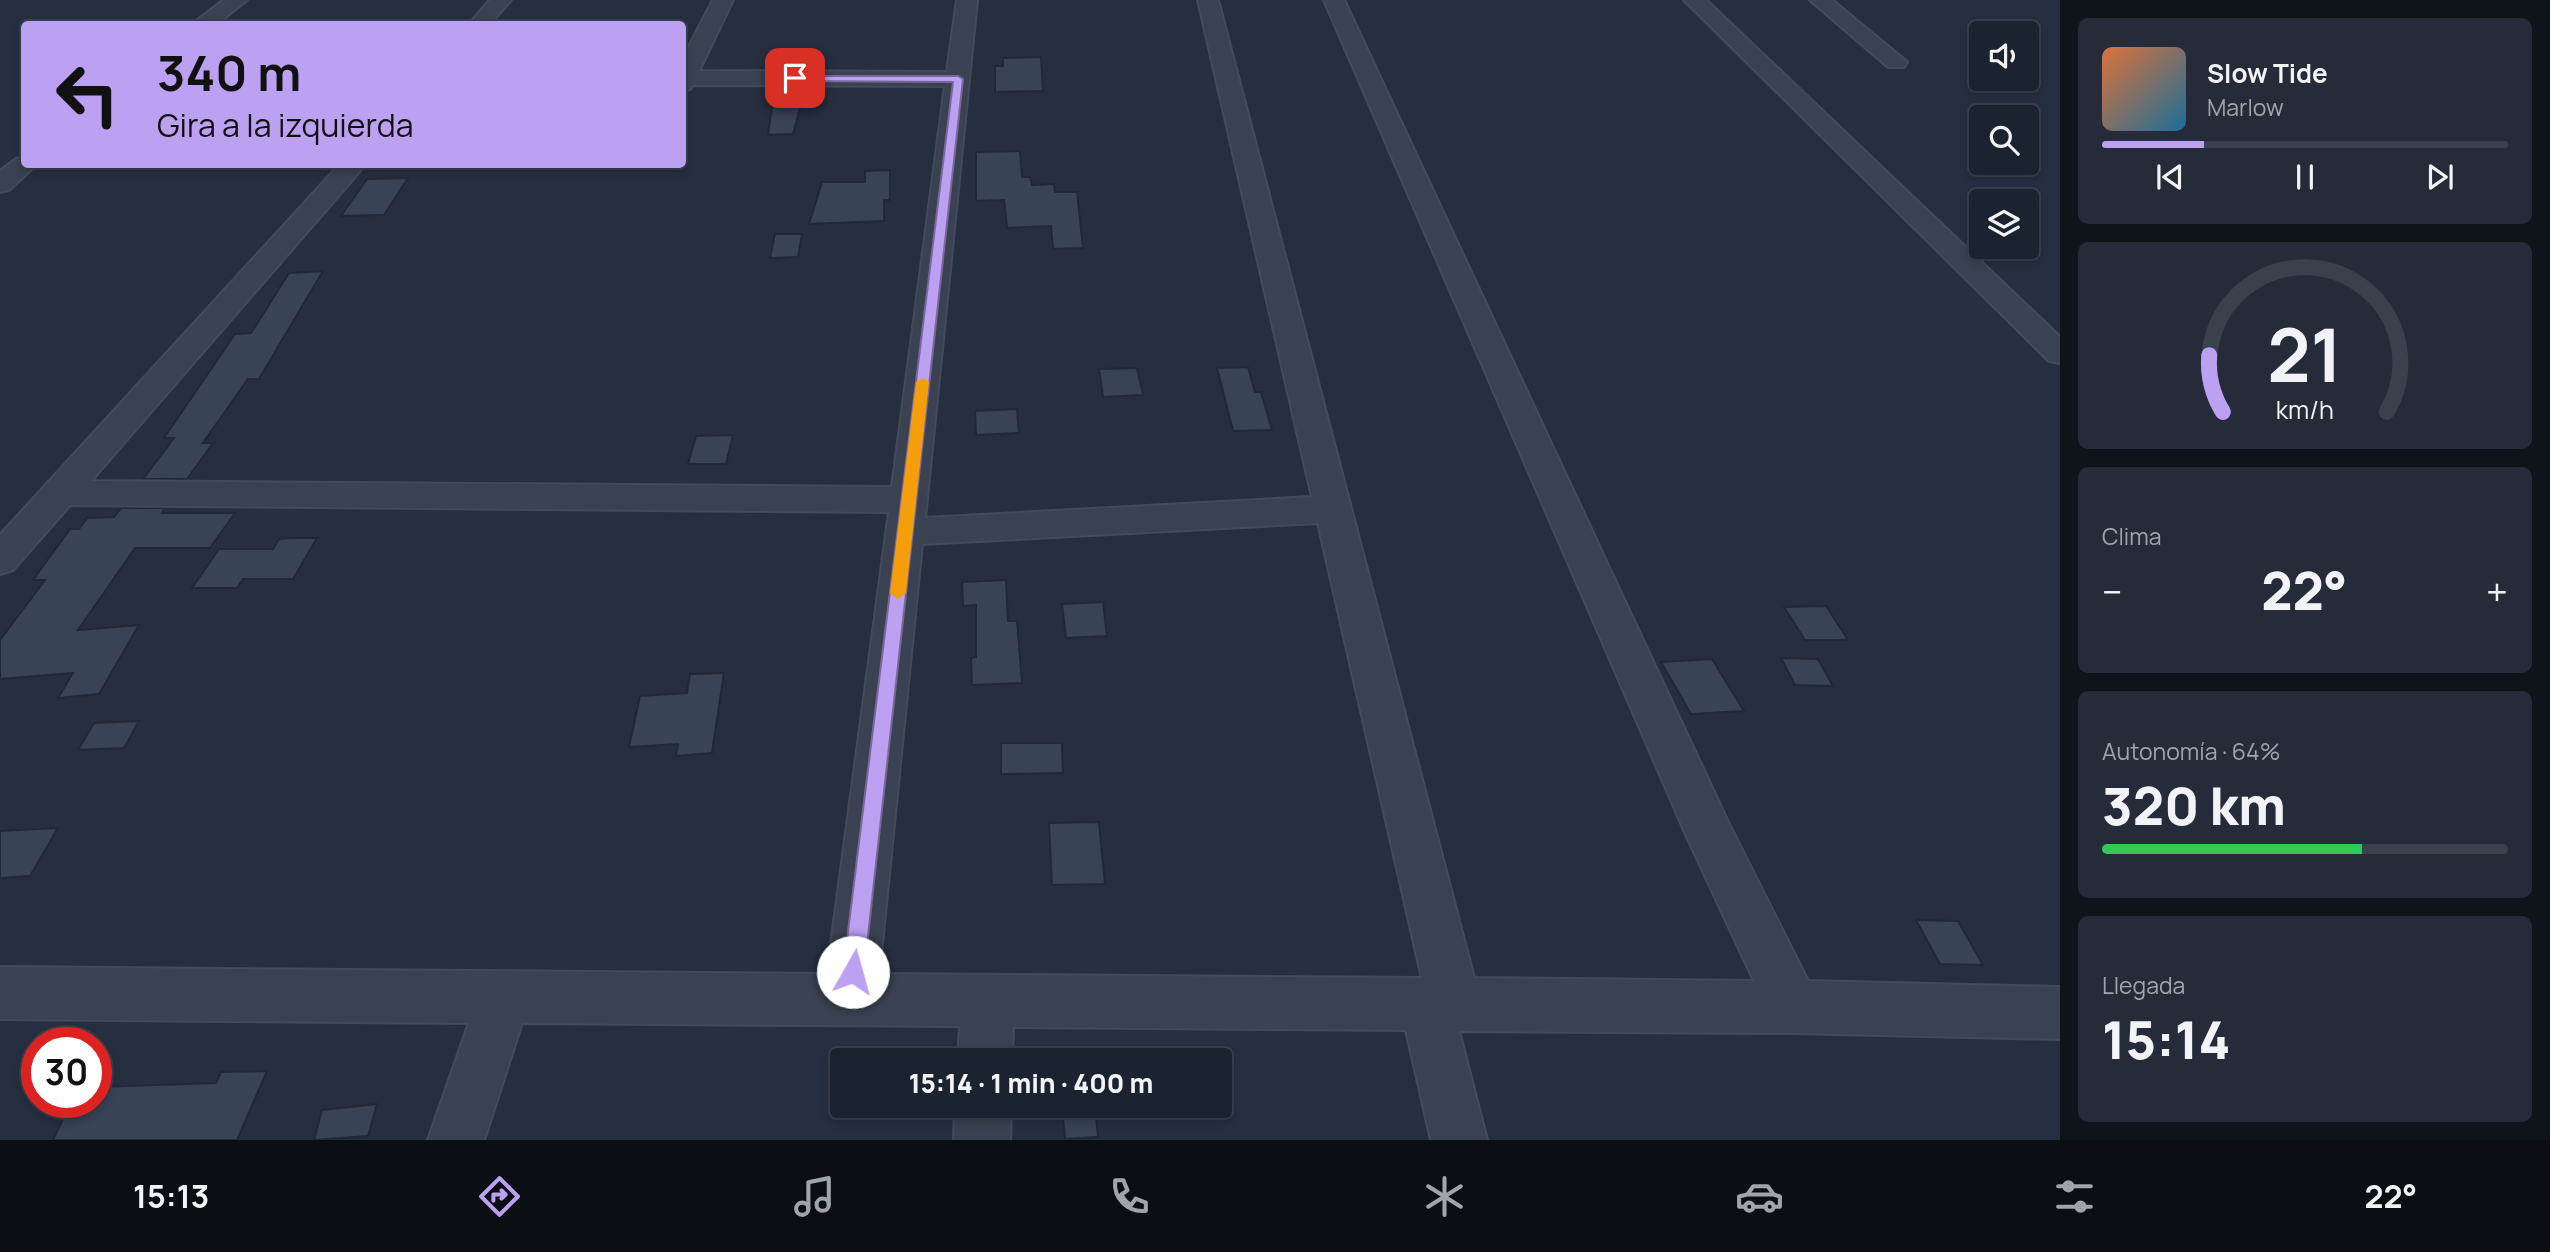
<!DOCTYPE html>
<html lang="es">
<meta charset="utf-8">
<style>
:root{--surface:#1c2330;--page:#252b38;--text:#f1f3f6;--muted:#a0a4ab;--line:#3a404c;--accent:#bca0f2}
body{margin:0;font-family:Manrope,sans-serif;background:var(--page);color:var(--text);height:100vh;display:flex;flex-direction:column;font-size:26px;white-space:nowrap}
*{box-sizing:border-box;margin:0}
p{font-size:23px;color:var(--muted)}
.icon{flex:none;width:38px;height:38px;fill:none;stroke:currentColor;stroke-width:2;stroke-linecap:round;stroke-linejoin:round}
.map{position:relative;flex:1;overflow:hidden}
.details{display:flex;flex-direction:column;gap:18px;padding:18px;background:#0f131a;width:490px}
.details>*{flex:none}
.guide{position:absolute;left:21px;top:21px;width:665px;height:147px;border-radius:7px;box-shadow:0 4px 10px #0003,0 0 0 2px var(--line);background:#bca0f2;color:#111;overflow:hidden}
.fabs{position:absolute;left:1969px;top:21px;display:grid;gap:14px}
.fabs a{display:grid;place-items:center;width:70px;height:70px;border-radius:7px;background:var(--surface);box-shadow:0 4px 10px #0003,0 0 0 2px var(--line);font-size:35px}
.speed{position:absolute;left:21px;top:1027px;display:flex;gap:14px;font-size:35px;font-weight:700;text-align:center}
.speed>*{display:grid;place-content:center;width:91px;height:91px;border-radius:50%;background:var(--surface);box-shadow:0 4px 10px #0003,0 0 0 2px var(--line);line-height:1}
.speed .limit{border:10px solid #d22;background:#fff;color:#111}
.pin{position:absolute;display:grid;place-items:center;width:60px;height:60px;color:#fff;margin:-30px;border-radius:14px;box-shadow:0 4px 10px #0006}
.me{position:absolute;width:77px;margin:-38px;rotate:7deg;stroke-linejoin:round;filter:drop-shadow(0 0 5px #0008)}
.turn{display:flex;align-items:center;gap:24px;height:147px;padding:0 21px;font-size:32px}
.turn .icon{width:91px;height:91px;stroke-width:2.5}
.turn b{display:block;font-size:49px;line-height:60px}
.big{font-size:52px;font-weight:800;line-height:1.1}
.details .tile{flex:1;display:flex;flex-direction:column;justify-content:center;gap:10px;min-width:0;padding:0 24px;border-radius:10px;background:var(--page)}
.details .dial{align-items:center;gap:0}
.dial svg{height:182px;overflow:visible;fill:none;stroke:var(--line);stroke-width:7;stroke-linecap:round;text-anchor:middle}
.dial text{fill:var(--text);stroke:none}
.song{display:flex;align-items:center;gap:21px}
.cover{width:84px;height:84px;border-radius:10px;background:linear-gradient(135deg,hsl(20 70% 55%),hsl(200 70% 35%))}
.played{height:7px;border-radius:4px;background:linear-gradient(90deg,var(--accent) 25%,var(--line) 25%)}
.keys{display:flex;justify-content:space-around;direction:ltr}
.heat{display:flex;justify-content:space-between;align-items:center;font-size:38px;direction:ltr}
.charge{height:10px;border-radius:5px;background:linear-gradient(90deg,#34c759 64%,var(--line) 0)}
.trip{position:absolute;left:830px;top:1048px;width:402px;height:70px;border-radius:7px;background:var(--surface);box-shadow:0 4px 10px #0003,0 0 0 2px var(--line);font-weight:800;line-height:70px;text-align:center}
.menu{display:flex;height:112px;justify-content:space-around;align-items:center;background:#0b0e13;color:var(--muted)}
.menu .icon{width:49px;height:49px}
.menu .on{color:var(--accent)}
.menu b{font-size:32px;color:var(--text)}
main{display:flex;flex:1;min-height:0}
.map>svg:first-child{display:block}
.building{fill:#384356;stroke:#212837;stroke-width:2}
.lines{fill:none;stroke-linecap:round;stroke-linejoin:round}
.minor-casing{stroke:#434a59;stroke-width:4}
.minor{fill:#3a4150;fill-rule:evenodd}
.route{fill:#bca0f2;stroke:#7a689d;stroke-width:2}
.slow{fill:#f59e0b}
</style>
<main>
<div class="map">
<svg width="2060" height="1140" viewBox="0 0 2060 1140">
<rect width="100%" height="100%" fill="#262f40"/>
<path class="building" d="M1041,57L1043,91L995,92V66H1003V58Z
M779,94H804L793,134L768,135L772,106H775Z
M1020,151L1022,177H1030L1032,185L1054,184L1055,192H1077L1083,248L1053,249L1051,226L1007,228L1004,200L976,201V152Z
M890,170V200H884V221L809,224L822,182H865V171Z
M408,178L384,215L341,216L367,179Z
M775,234H802L798,257L770,258Z
M323,271L259,379H248L203,443H213L187,479H143L174,438H164L235,334L251,333L289,273Z
M1248,367L1255,392H1261L1272,430L1233,431L1217,368Z
M1137,368L1143,395L1103,397L1099,369Z
M1017,409L1019,433L976,435L975,411Z
M733,435L726,464H688L696,436Z
M121,508H165L162,513H235L210,548H135L78,630L139,625L99,694L58,698L73,673L0,679V640L45,580H33L70,529H79L87,518L114,517Z
M290,538H317L293,579H243L237,588H192L219,549H273L279,539Z
M1006,580L1008,621H1017L1022,683L972,685L971,658L976,657V605L963,606L962,582Z
M1103,602L1107,636L1066,638L1062,604Z
M1826,606L1848,640H1805L1784,607Z
M1781,658L1818,659L1833,686L1795,685Z
M1712,659L1744,711L1691,714L1661,662Z
M724,673L712,753L676,756L678,744L629,747L640,696L687,693L690,674Z
M139,721L124,748L78,750L94,723Z
M1001,743H1062L1063,773L1001,774Z
M1099,822L1105,884L1052,885L1049,823Z
M58,828L30,876L0,878V831Z
M1916,920L1958,921L1983,965L1940,964Z
M267,1071L237,1140H53L71,1102H96V1087L216,1083L221,1072Z
M377,1104L368,1136L314,1140L322,1110Z
M1062,1106H1095L1098,1137L1065,1139Z"/>
<g class="lines">
<defs>
<path id="minor" d="M224,0H247L217,24H194L197,20Z
M490,0H511L490,24H469Z
M713,0H733L699,71L947,72L957,0H977L925,518L1312,497L1198,0H1218L1474,978L1754,981L1687,837L1324,0H1344L1728,822L1808,981L2060,987V1039L1793,1033L1459,1031L1487,1140H1431L1406,1030L1013,1027L1012,1060H958L960,1026L522,1023L484,1140H428L469,1023L0,1019V967L827,974L889,512L70,505L13,570L0,574V535L340,164H366L91,481L892,487L945,86L693,85L690,89L682,91V60ZM1318,523L1422,978L879,974L922,544Z
M1684,0H1706L2060,337V363L2049,361Z
M1810,0H1832L1907,62L1904,67H1888Z
M24,156V164H37L9,190L0,192V171L16,159Z
M955,1106H1011L1010,1140H954Z"/>
</defs>
<use href="#minor" class="minor-casing"/>
<use href="#minor" class="minor"/>
</g>
<path class="route" d="M791,76H958L963,79L864,972L861,979L853,982L846,979L843,972L953,82L795,81L791,80Z"/>
<path class="slow" d="M923,378L929,382L906,593L898,599L890,593L916,382Z"/>
</svg>
<div class="fabs">
<a><svg class="icon" aria-label="sound" viewBox="0 0 24 24"><path d="M4 9h4l5-4v14l-5-4H4zM17 9q2 3 0 6"/></svg></a>
<a><svg class="icon" aria-label="search" viewBox="0 0 24 24"><circle cx="10" cy="10" r="6"/><path d="M15 15l6 6"/></svg></a>
<a><svg class="icon" aria-label="layers" viewBox="0 0 24 24"><path d="M12 4l9 5-9 5-9-5zM3 14l9 5 9-5"/></svg></a>
</div>
<div class="speed"><div class="limit">30</div></div>
<div class="pin" style="left:795px;top:78px;background:#d93025"><svg class="icon" aria-label="arrive" viewBox="0 0 24 24"><path d="M6 21V4h12l-3 4 3 4H6"/></svg></div>
<svg class="me" style="left:853px;top:972px" viewBox="-20 -20 40 40"><circle r="19" fill="#fff"/><path d="M0-13L10 11 0 6-10 11z" fill="#bca0f2"/></svg>
<div class="trip">15:14 · 1 min · 400 m</div>
<div class="guide">
<div class="turn"><svg class="icon" aria-label="left" viewBox="0 0 24 24"><path d="M17 20v-9H6M10 6l-5 5 5 5"/></svg><div><b>340 m</b>Gira a la izquierda</div></div>
</div>
</div>
<section class="details">
<div class="tile">
<div class="song"><i class="cover"></i><div><b>Slow Tide</b><p>Marlow</p></div></div>
<div class="played"></div>
<div class="keys"><svg class="icon" aria-label="previous" viewBox="0 0 24 24"><path d="M18 5L8 12l10 7zM5 5v14"/></svg><svg class="icon" aria-label="pause" viewBox="0 0 24 24"><path d="M8 5v14M16 5v14"/></svg><svg class="icon" aria-label="next" viewBox="0 0 24 24"><path d="M6 5l10 7-10 7zM19 5v14"/></svg></div>
</div>
<div class="tile dial"><svg viewBox="0 0 100 80">
<path d="M14 69A42 42 0 1 1 86 69"/>
<path d="M14 69A42 42 0 0 1 8 44" stroke="#bca0f2"/>
<text x="50" y="56" font-size="32" font-weight="700">21</text>
<text x="50" y="72" font-size="11">km/h</text>
</svg></div>
<div class="tile"><p>Clima</p>
<div class="heat"><a>−</a><b class="big">22°</b><a>+</a></div>
</div>
<div class="tile"><p>Autonomía · 64%</p><b class="big">320 km</b><div class="charge"></div></div>
<div class="tile"><p>Llegada</p><b class="big">15:14</b></div>
</section>
</main>
<nav class="menu">
<b>15:13</b>
<svg class="icon on" aria-label="directions" viewBox="0 0 24 24"><path d="M12 3l9 9-9 9-9-9zM9 14v-3h6M13 9l2 2-2 2"/></svg>
<svg class="icon" aria-label="music" viewBox="0 0 24 24"><path d="M9 18V5l10-2v13"/><circle cx="6" cy="18" r="3"/><circle cx="16" cy="16" r="3"/></svg>
<svg class="icon" aria-label="phone" viewBox="0 0 24 24"><path d="M5 4h4l2 5-3 2q2 4 5 5l2-3 5 2v4C11 20 4 13 5 4z"/></svg>
<svg class="icon" aria-label="climate" viewBox="0 0 24 24"><path d="M12 3v18M4 7l16 10M4 17L20 7"/></svg>
<svg class="icon" aria-label="car" viewBox="0 0 24 24"><path d="M5 17H2v-5l4-1 3-4h7l3 4 3 1v5h-3M9 17h6M6 11h13"/><circle cx="7" cy="17" r="2"/><circle cx="17" cy="17" r="2"/></svg>
<svg class="icon" aria-label="filters" viewBox="0 0 24 24"><path d="M4 7h16M4 17h16"/><circle cx="9" cy="7" r="2"/><circle cx="15" cy="17" r="2"/></svg>
<b>22°</b>
</nav>
